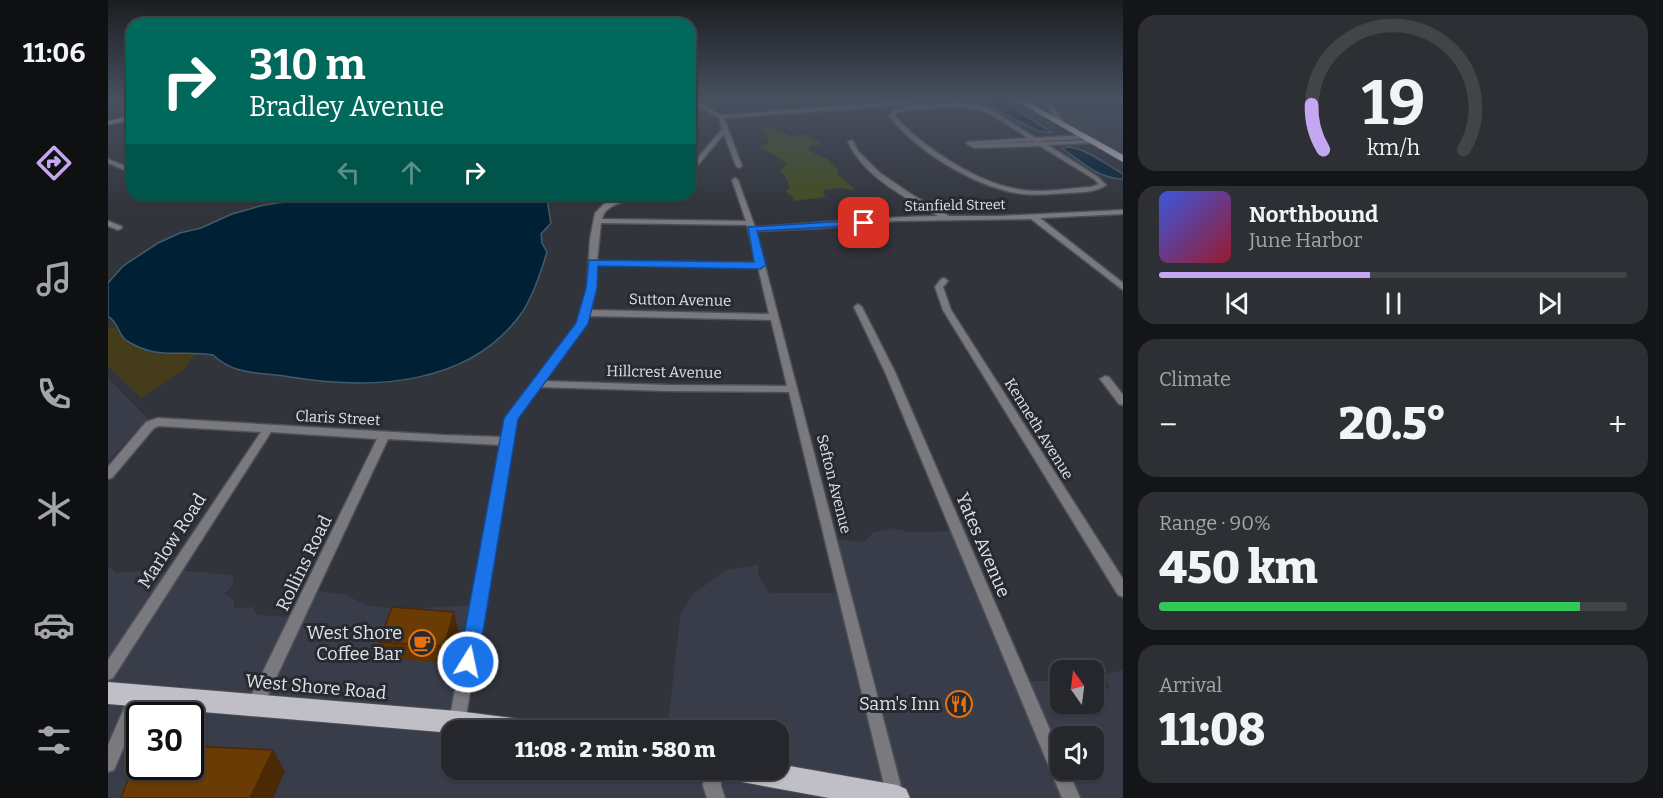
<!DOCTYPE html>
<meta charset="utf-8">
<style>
:root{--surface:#25272c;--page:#2d2f34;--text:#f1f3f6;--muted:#a3a5a9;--line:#424448;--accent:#c5a6f0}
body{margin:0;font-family:Bitter,serif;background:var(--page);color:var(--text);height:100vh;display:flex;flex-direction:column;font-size:22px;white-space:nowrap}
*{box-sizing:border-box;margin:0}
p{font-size:20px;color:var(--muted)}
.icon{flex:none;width:33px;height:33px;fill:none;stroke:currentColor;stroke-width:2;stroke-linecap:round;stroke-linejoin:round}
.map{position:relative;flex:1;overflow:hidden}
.sheet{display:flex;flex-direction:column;gap:15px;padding:15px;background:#141518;width:540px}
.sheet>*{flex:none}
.top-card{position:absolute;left:18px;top:18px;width:570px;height:183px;border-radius:18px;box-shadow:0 2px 4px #0004,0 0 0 2px var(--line);background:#00695c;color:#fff;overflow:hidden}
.needle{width:39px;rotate:346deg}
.tools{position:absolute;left:942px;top:660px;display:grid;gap:12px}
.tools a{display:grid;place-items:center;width:54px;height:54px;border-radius:12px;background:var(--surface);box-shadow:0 2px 4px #0004,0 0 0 2px var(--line);font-size:30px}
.speed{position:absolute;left:18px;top:702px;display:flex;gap:12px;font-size:30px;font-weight:700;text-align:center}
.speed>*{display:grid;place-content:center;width:78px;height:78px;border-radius:50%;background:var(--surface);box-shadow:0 2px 4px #0004,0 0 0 2px var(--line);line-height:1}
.speed .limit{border:3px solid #111;border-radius:9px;background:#fff;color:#111}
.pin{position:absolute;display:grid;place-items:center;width:51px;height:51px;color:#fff;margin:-26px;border-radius:12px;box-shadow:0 3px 9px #0006}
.me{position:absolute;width:66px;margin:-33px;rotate:10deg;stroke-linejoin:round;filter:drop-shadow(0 0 4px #0008)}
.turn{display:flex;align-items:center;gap:21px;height:126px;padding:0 24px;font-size:27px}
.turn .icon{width:78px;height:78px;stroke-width:2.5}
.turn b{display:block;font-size:42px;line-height:51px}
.lanes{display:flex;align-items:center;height:57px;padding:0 24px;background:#0003;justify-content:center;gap:30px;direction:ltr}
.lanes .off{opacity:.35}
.big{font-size:45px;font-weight:800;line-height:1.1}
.sheet .card{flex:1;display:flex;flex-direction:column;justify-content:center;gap:9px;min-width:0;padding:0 21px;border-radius:18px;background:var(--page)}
.sheet .dial{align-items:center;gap:0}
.dial svg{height:156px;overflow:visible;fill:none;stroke:var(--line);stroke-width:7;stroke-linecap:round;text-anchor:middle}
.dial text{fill:var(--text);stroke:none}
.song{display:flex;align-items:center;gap:18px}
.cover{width:72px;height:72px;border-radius:9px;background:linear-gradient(135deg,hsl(230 70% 55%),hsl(350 70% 35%))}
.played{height:6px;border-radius:3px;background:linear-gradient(90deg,var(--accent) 45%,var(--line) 45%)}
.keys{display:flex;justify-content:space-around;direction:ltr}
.heat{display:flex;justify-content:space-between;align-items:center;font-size:33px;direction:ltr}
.charge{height:9px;border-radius:4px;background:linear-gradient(90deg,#34c759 90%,var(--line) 0)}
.trip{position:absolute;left:333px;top:720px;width:348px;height:60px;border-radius:18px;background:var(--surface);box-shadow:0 2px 4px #0004,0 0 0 2px var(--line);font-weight:800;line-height:60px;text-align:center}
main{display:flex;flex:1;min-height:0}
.tab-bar{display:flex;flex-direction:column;width:108px;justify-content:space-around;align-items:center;background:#0f1012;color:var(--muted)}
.tab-bar .icon{width:42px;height:42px}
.tab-bar .selected{color:var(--accent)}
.tab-bar b{font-size:27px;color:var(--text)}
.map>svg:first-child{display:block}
.built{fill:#393d4a;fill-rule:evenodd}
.green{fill:#424d20}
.sand{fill:#443c1b}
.water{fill:#002135;stroke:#435b6a;stroke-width:1.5}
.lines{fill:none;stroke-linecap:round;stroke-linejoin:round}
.minor-casing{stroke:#4d5056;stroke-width:3}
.secondary-casing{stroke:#4d5056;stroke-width:2}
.primary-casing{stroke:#4d5056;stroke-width:2}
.minor{fill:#7a797d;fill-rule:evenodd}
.secondary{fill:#a1a0a6;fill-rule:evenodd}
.primary{fill:#c0bec6;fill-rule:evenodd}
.wall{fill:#5b3304}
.shaded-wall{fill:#4a2904}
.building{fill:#6a3b05;stroke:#4a2904;stroke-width:1.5}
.route{fill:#1a73e8;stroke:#114b97;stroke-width:1.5}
.labels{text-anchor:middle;stroke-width:6;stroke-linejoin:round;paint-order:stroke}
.far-street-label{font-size:14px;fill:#e0e2e6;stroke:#272a31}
.street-label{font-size:15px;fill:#e0e2e6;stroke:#272a31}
.near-street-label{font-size:18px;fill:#e0e2e6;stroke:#272a31}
.near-poi-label{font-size:18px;fill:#e0e2e6;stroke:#272a31;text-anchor:end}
</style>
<main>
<nav class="tab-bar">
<b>11:06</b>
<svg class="icon selected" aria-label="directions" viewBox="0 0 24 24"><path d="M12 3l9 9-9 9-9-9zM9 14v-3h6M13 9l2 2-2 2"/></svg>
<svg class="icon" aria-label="music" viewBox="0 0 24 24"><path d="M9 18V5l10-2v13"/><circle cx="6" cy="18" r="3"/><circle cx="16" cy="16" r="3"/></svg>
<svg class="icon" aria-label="phone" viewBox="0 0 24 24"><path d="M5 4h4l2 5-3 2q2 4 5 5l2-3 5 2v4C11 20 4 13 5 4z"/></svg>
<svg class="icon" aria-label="climate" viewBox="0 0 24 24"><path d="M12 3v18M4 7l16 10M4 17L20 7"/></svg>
<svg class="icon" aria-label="car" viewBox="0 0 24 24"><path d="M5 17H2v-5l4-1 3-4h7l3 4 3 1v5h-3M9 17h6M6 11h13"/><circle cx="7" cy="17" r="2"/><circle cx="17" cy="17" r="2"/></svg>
<svg class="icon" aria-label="filters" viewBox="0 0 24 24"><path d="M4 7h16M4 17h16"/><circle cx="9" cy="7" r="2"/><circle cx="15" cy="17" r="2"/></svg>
</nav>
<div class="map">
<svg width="1015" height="798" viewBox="0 0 1015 798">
<rect width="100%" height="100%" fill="#31343b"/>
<path class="built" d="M912,100H1015V113H1012L1015,115V159Z
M0,378L40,419L0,461Z
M786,528L802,532L848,531L916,681H952V704H986V686L1002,689L997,674L1015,670V798H0V565L7,573L30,571L62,572L69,570L124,575L126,584L116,594L126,600V608L145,607L149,615L186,617L206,591L237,594L257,605L292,609L370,605L357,714L468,730H344V770H670V730H559L573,612L586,593L619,570L650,565V574L661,593H736L727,539L756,542L765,533ZM32,716H82V766H32ZM952,736H986V770H952Z"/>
<path class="green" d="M660,126L686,137L696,134C702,139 708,140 715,144L702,146L701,149L707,154L719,159L731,171L729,174L746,188L744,190L733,188L716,190L715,193L718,197L684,201L686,198L677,191L682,188L677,176L671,170L679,165C675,160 656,148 650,147L660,144V139L652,129Z"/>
<path class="sand" d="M11,327L47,353L88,354L75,370L33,398L0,366V328Z"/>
<path class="water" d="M893,100L908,107L911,112L945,133L930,131L875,103Z
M962,147C980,150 999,165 1015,174V179C991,179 972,161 954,148Z
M227,195H442L439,200L443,223L433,234L434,243L439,252C433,272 426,294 415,311C363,387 263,390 182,377C153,372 127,376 105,355C71,349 51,361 19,341C9,334 12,324 0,316V283L15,266L50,243L72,233L93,228L124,214L156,205Z"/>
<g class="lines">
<defs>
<path id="minor" d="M0,100H9L0,103Z
M582,100H585L614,115L799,101L802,103L799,105L616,118L634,166L631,168L628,166L616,134L584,172L582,173V167L614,129L611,118L582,102Z
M936,100H940L956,123L955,124H951Z
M852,103L867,104L885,111L928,138L976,135L979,137L976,139L933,141L935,142L987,140L988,141L985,143L940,145L990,177L998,185C987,193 972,192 959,193C942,194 924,196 908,193C864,185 809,151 781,116L784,111L805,105ZM852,107C880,108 898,124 920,138L859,142V144L866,148L932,146L986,179L991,184L983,187C959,188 932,194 909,189C868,182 814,147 787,116L788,113L805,109ZM926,141L927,142L868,144Z
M743,140L745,141L750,151L772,173L803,194L841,216H890L1015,210V214L932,218L1015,283V290L923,219L787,221L714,228L648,231L796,798L779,797L681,392L560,391L431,387L408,418L357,722L355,728L349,730L343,728L341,722L393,445L280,439L153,710L147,713L141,710L139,705L141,700L269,439L163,432L5,678L0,680V660L153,432L51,426L46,428L4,478L0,479V467L38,422L50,418L335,435L394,437L399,416L473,318L479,288L482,239L487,213L496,204L523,195H532C521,202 497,203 494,219L638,221L624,180L627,178L630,180L647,227C708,224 769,217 830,216C798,198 756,177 740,142ZM493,223L639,225L648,263L489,261ZM488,265L650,267L661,314L483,310L487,288ZM482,316L663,320L679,386L560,385L436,381Z
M0,159L24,169V173L0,163Z
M84,195H110C105,199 89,199 84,195Z
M0,221L13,226L14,228L10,230L0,226Z
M836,278L840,281L835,287L843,310L1015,579V597L1010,595L835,310L827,287L833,279Z
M750,304L754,307L787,372L952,753V770H960L972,798H954L777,372L746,307Z
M997,376L1001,377L1015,395V405L1011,404L992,379Z
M30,688L36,690L38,695L6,770L0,772V745L24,690Z
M596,770H613V786L617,798H599L595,786Z"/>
<path id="secondary" d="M1004,100H1015V103L1005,101Z
M24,116V120L0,125V121Z"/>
<path id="primary" d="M907,100H916L1015,155V162Z
M0,682L349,711L411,719L419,722L423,730H344V733L0,704Z
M670,764L789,785L798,789L802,798H721L634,782L625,779L622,770H670Z"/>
</defs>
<use href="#minor" class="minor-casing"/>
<use href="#secondary" class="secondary-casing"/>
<use href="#primary" class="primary-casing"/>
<use href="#minor" class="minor"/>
<use href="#secondary" class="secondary"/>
<use href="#primary" class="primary"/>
</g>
<path class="wall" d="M346,612L350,629L340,663L277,658L271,642Z"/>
<path class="shaded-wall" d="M346,612L350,629L340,663L336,646Z
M165,750L177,771L165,798H142Z"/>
<path class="building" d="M284,607L346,612L336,646L271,642Z
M82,746L165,750L142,798H13L30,753H32V766H82Z"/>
<linearGradient id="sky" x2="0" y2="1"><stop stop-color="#1b1d20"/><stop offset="0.47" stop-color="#485060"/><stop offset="1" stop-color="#485060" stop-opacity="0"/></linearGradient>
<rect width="1015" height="211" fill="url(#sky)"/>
<path class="route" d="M756,220L759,221V225L649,231L658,265L652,269L490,266L489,288L480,324L410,419L370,662L367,668L360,670L354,668L351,662L396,418L468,323L478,288L481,260L646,262L640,227Z"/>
<defs>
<symbol id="cafe-ring" viewBox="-11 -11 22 22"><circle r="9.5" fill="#272a31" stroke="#e8710a" stroke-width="1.5"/><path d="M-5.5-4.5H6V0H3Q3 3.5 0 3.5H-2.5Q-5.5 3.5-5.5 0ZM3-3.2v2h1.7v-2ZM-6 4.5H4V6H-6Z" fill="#e8710a"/></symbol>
<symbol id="restaurant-ring" viewBox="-11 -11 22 22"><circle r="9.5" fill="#272a31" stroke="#e8710a" stroke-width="1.5"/><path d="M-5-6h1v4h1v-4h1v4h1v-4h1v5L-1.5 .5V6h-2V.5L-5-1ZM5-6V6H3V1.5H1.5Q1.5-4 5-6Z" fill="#e8710a"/></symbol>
</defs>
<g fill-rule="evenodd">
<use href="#cafe-ring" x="299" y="628" width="30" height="30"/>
<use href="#restaurant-ring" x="836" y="689" width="30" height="30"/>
</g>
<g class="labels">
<g class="far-street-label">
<text transform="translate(847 205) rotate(-1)" y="5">Stanfield Street</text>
</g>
<g class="street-label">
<text transform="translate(572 300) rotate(1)" y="5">Sutton Avenue</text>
<text transform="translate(556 372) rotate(1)" y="5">Hillcrest Avenue</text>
<text transform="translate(230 418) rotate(3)" y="5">Claris Street</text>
<text transform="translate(931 429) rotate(58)" y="5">Kenneth Avenue</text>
<text transform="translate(726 484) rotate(76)" y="5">Sefton Avenue</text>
</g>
<g class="near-street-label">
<text transform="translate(64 541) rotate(-57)" y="6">Marlow Road</text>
<text transform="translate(875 545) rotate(67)" y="6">Yates Avenue</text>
<text transform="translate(196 563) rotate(-64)" y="6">Rollins Road</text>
<text transform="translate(208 687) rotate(5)" y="6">West Shore Road</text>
</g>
<g class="near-poi-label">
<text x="294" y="639">West Shore<tspan x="294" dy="21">Coffee Bar</tspan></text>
<text x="832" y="710">Sam's Inn</text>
</g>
</g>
</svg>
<div class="tools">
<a><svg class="needle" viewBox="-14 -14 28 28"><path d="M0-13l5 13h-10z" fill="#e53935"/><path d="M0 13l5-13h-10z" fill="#a3a5a9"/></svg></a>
<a><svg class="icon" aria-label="sound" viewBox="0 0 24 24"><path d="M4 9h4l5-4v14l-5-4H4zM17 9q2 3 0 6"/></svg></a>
</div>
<div class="speed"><div class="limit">30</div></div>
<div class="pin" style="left:756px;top:223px;background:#d93025"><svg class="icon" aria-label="arrive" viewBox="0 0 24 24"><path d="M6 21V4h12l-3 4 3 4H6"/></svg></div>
<svg class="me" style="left:360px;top:662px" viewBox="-20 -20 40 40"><circle r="17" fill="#1a73e8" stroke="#fff" stroke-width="3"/><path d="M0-11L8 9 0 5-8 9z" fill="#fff"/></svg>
<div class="trip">11:08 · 2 min · 580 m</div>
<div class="top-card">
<div class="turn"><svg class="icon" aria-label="right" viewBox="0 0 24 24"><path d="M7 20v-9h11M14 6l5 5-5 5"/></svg><div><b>310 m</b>Bradley Avenue</div></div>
<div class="lanes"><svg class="icon off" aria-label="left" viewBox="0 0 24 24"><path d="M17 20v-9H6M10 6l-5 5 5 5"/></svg><svg class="icon off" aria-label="ahead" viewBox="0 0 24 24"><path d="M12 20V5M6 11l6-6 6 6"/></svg><svg class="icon" aria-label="right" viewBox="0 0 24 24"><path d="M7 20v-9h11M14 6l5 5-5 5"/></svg></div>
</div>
</div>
<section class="sheet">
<div class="card dial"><svg viewBox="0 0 100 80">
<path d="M14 69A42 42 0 1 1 86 69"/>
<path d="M14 69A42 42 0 0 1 8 46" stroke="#c5a6f0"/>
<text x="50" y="56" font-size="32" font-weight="700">19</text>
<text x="50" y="72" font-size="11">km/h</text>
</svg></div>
<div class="card">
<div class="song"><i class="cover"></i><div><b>Northbound</b><p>June Harbor</p></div></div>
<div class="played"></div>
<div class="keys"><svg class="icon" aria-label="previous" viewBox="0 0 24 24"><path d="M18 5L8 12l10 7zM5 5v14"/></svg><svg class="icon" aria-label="pause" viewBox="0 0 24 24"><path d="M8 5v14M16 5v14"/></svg><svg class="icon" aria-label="next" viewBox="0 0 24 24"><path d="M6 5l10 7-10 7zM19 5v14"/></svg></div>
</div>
<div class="card"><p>Climate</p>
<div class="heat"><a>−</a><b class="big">20.5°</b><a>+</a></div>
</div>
<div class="card"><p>Range · 90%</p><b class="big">450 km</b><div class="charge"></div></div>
<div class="card"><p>Arrival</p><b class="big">11:08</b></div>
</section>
</main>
